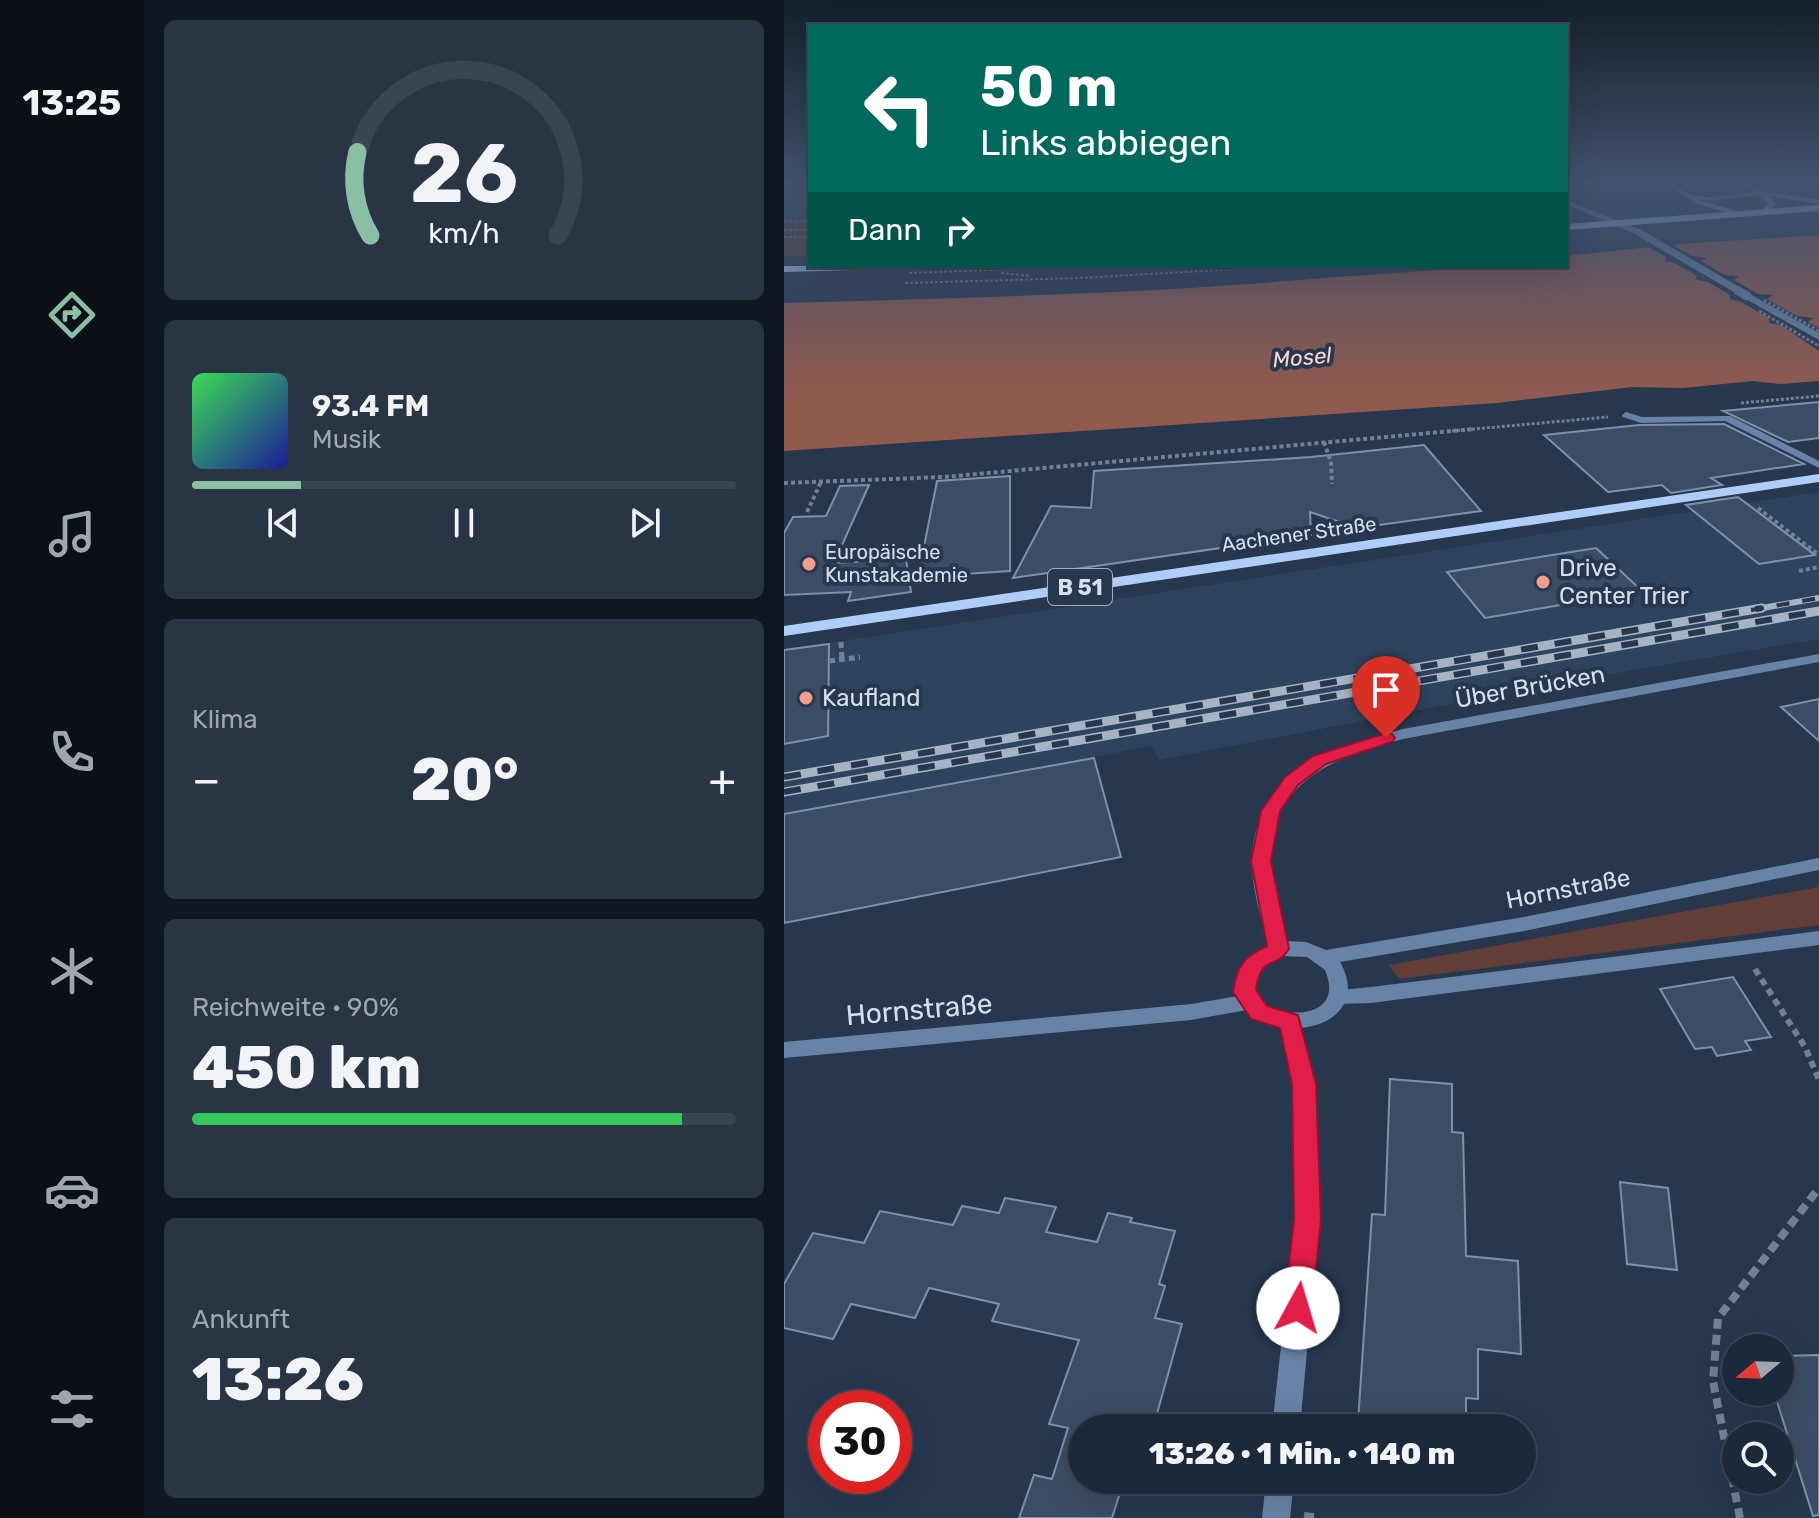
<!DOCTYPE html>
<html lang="de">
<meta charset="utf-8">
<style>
:root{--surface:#1c293a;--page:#293545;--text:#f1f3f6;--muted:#a0a6af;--line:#3a4554;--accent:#8abfa5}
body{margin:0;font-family:Rubik,sans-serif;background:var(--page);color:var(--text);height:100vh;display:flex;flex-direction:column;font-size:30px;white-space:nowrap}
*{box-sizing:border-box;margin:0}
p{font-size:26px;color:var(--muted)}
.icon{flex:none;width:44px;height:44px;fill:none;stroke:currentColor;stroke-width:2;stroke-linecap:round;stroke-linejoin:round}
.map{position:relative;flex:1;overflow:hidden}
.sheet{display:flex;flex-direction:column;gap:20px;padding:20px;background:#0f1720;width:640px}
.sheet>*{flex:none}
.guide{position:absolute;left:24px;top:24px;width:760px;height:244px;border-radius:0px;box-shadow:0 8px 32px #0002,0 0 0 2px var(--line);background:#00695c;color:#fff;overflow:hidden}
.needle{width:52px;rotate:251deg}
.fabs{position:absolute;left:938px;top:1334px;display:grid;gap:16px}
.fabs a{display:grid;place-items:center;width:72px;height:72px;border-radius:50%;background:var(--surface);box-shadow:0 8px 32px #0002,0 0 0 2px var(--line);font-size:40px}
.speed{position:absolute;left:24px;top:1390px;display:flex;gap:16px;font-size:40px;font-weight:700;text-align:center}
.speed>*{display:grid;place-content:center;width:104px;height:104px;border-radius:50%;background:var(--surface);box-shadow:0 8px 32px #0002,0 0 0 2px var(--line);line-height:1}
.speed .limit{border:12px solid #d22;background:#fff;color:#111}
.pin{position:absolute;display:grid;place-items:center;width:68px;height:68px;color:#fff;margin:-82px -34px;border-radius:50% 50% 50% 0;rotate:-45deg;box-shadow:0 0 8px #0007}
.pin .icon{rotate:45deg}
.me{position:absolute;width:88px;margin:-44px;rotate:6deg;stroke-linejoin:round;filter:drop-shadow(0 0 6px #0008)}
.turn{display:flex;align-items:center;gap:28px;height:168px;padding:0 40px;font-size:36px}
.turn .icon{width:104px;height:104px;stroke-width:2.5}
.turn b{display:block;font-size:56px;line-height:68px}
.then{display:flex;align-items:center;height:76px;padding:0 40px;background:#0003;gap:16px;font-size:30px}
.big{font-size:60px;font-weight:800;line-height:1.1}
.sheet .tile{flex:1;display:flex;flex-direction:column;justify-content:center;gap:12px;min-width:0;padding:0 28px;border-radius:12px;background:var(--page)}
.sheet .dial{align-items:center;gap:0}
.dial svg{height:208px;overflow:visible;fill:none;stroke:var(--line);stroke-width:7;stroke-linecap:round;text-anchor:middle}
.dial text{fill:var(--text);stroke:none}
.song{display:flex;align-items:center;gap:24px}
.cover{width:96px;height:96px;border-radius:12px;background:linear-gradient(135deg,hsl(130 70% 55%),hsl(240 70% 35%))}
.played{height:8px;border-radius:4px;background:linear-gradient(90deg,var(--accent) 20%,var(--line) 20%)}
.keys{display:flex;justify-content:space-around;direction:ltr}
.heat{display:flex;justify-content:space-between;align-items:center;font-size:44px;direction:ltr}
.charge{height:12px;border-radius:6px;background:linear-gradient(90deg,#34c759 90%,var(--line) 0)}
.trip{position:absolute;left:284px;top:1414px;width:468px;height:80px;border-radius:40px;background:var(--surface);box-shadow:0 8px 32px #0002,0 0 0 2px var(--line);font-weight:800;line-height:80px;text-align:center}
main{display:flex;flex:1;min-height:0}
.tabs{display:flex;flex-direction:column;width:144px;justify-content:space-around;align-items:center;background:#0b1017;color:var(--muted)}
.tabs .icon{width:56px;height:56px}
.tabs .active{color:var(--accent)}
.tabs b{font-size:36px;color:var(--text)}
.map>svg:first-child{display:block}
.built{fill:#2e445e}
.green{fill:#623e37}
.water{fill:#915a4f}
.pier{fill:#26374e}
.building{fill:#3b4d64;stroke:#7d91ab;stroke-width:2}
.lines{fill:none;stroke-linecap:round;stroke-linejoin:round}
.path-far5{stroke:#728094;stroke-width:2;stroke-dasharray:3 2;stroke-linecap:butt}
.path-far4{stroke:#728094;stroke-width:3;stroke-dasharray:3 2;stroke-linecap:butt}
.path-far3{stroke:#728094;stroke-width:4;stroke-dasharray:4 3;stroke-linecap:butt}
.path-far2{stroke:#728094;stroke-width:5;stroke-dasharray:6 4;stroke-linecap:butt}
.path-far1{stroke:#728094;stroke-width:6;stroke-dasharray:7 5;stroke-linecap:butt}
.path{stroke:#728094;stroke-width:8;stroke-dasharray:10 6;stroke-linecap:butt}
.service{fill:#6983a6;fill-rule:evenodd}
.minor{fill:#6983a6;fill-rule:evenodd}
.tertiary{fill:#6983a6;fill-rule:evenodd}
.secondary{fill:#84aee5;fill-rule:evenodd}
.primary{fill:#aecef9;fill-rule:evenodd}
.rail-far1-casing{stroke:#a6b3c4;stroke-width:6}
.rail-casing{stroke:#a6b3c4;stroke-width:9}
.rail-far1{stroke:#26374e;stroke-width:4;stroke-dasharray:13;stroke-linecap:butt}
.rail{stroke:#26374e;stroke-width:6;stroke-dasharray:17;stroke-linecap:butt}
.path-bridge{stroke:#728094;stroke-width:3;stroke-dasharray:3 2;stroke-linecap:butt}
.minor-bridge-far1{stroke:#6983a6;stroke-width:7}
.minor-bridge{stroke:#6983a6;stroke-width:9}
.route{fill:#e11d48;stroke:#92132f;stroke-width:2}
.poi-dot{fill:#f49d8c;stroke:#26374e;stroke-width:3}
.labels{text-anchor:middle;stroke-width:8;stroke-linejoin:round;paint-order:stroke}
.far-street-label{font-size:20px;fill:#d5e0ef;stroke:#26374e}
.far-poi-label{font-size:20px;fill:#d5e0ef;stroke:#26374e;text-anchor:start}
.far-water-label{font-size:22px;font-style:italic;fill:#fbd7cf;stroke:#26374e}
.shield{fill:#26374e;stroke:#a0adbf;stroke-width:2}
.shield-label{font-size:22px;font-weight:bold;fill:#d5e0ef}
.poi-label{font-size:24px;fill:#d5e0ef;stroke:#26374e;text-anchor:start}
.street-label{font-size:24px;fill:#d5e0ef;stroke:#26374e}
.near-street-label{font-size:28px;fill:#d5e0ef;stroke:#26374e}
</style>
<main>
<nav class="tabs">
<b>13:25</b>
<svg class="icon active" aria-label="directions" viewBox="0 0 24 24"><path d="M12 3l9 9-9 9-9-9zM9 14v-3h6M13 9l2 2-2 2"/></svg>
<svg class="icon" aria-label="music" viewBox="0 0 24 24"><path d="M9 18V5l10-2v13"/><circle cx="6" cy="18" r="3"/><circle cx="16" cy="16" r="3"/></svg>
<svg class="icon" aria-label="phone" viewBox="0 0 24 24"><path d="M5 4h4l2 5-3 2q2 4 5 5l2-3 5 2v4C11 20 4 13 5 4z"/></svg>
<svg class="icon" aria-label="climate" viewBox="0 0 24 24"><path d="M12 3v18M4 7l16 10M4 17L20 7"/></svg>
<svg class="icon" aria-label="car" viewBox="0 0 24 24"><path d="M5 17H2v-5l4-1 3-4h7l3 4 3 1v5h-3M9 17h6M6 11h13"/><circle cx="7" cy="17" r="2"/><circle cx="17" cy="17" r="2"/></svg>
<svg class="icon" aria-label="filters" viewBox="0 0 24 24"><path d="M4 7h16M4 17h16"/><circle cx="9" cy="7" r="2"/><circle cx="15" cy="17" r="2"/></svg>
</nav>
<section class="sheet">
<div class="tile dial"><svg viewBox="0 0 100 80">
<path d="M14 69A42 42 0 1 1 86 69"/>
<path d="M14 69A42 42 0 0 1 9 37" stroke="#8abfa5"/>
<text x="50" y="56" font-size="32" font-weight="700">26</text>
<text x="50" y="72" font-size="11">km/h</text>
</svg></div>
<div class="tile">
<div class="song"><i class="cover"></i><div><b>93.4 FM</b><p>Musik</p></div></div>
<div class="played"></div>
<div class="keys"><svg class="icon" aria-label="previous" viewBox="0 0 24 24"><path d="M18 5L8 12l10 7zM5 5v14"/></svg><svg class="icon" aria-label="pause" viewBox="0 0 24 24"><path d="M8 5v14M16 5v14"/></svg><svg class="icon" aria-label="next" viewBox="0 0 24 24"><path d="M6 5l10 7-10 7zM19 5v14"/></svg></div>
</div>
<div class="tile"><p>Klima</p>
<div class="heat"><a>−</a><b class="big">20°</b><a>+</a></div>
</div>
<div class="tile"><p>Reichweite · 90%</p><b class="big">450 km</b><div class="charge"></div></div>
<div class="tile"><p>Ankunft</p><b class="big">13:26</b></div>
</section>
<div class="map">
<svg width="1035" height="1518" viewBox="0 0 1035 1518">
<rect width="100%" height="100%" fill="#26374e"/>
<path class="built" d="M0,184H26V255L0,256Z
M1035,492V639L792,680L375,760L368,746L0,814V650Z"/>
<path class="green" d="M0,222H26V255L0,256Z
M1035,887V925L615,979L605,965Z"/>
<path class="water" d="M1035,235V381L997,384L969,381L899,388L848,387L713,403L0,451V303C136,299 271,296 406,288C532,280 657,266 782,266V256L896,244Z"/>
<path class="pier" d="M890,240L886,243L908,256L923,258L917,261L941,275L955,276L950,280L974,294L989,295L983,299L1013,316L1030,318L1024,322L1035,328V351L997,325L985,323V318L957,302L946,299V295L924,282L911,279L913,276L891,263L881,261L882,257L861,245L854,244Z"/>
<path class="building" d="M1035,402V438L1004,442L939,411Z
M940,424L1020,464L927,478L938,485L887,493L878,485L824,492L760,435L855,425Z
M640,445L697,511L573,528L526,512L527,535L229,578L267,506L307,508L310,471L527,457Z
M226,476V571L134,577L153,481Z
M85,485L50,563L122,559L127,592L64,601L67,592L0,595V533L9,517L42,516L56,486Z
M954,497L1031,555L975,564L902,505Z
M812,548L858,591L701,618L663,572Z
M45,644L44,736L0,744V650Z
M1035,699V741L997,707Z
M310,758L337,857L0,923V814Z
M949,977L987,1037L961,1041L967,1050L933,1056L928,1047L911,1049L876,989Z
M606,1079L668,1084V1132L679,1133L682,1256L734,1261L737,1354L694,1349V1399L682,1398V1428H631L574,1422L588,1214L601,1215Z
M836,1182L884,1188L893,1270L843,1264Z
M221,1198L272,1207L262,1232L313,1242L324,1213L348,1218L346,1222L391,1231L375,1284L381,1286L371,1318L398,1324L369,1428H298V1480H340L328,1518H235L250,1475L268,1479L284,1428L265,1424L295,1340L208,1321L215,1304L145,1288L131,1318L67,1304L49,1339L0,1328V1284L29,1233L80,1243L96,1211L169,1225L178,1206L215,1213Z
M1035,1355V1515L1029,1516L990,1392H996V1356Z"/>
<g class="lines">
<path class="path-far5" d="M0,221H26
M0,230H26
M0,237H26
M125,273L313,266
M217,273L247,276
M121,283L296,278L506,266"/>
<path class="path-far4" d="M957,403L1035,396
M668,431L824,417"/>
<path class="path-far3" d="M540,442L547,462L548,484
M0,483L160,477L690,429
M974,508L1035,555
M23,512L37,482
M1015,571L1035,567"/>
<path class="path-far2" d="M57,642L58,660
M45,661L76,657"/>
<path class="path-far1" d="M971,969L1021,1047L1035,1080"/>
<path class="path" d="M520,1516L535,1518
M956,1518L929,1381L934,1318L1035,1188"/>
<path class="service" d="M842,412L858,417L946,416L1035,461V468L941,421L857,423L839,417L838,415Z"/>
<path class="minor" d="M782,200L857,230L858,232L851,234L782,204Z
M960,294H966L1035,333V340L960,298Z
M1035,931V945L587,1003L554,1004L547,1001L544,996L547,991L587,987Z
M506,1014L513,1016L516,1022L531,1084L535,1219L516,1428H488L511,1219L509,1084L496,1022L499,1016Z
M482,1480H510L506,1518H478Z"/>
<path class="tertiary" d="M1035,654V662L619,739C550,756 481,784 486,868C488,893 496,917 502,941L522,942L542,950L740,917L1035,858V870L740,931L556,962C590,1021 506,1049 463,1010L407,1020L0,1058V1042L407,1004L454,996C443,972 465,956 484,946C478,920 469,894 468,866C466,775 545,748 619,729ZM498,956L523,957L541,970C573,1046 407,1007 498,956Z"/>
<path class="secondary" d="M883,184C893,183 896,191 906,194C925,201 951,194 971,192L959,184H966L979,191L1035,200V204L987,196L991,205L980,213L977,211L984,204L976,195L929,200L913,199L952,211L950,214L913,204Z"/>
<path class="primary" d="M1035,205V211L782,230V224Z
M0,266H114L109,269L0,272Z
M1035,474V482L0,636V626Z"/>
<defs>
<path id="rail-far1" d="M967,610L1035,598"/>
<path id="rail" d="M0,777L978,608
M0,792L1035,611"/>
</defs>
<use href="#rail-far1" class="rail-far1-casing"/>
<use href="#rail" class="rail-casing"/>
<use href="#rail-far1" class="rail-far1"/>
<use href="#rail" class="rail"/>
<path class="path-bridge" d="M980,300L1035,331
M975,311L1035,346"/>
<path class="minor-bridge-far1" d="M854,232L957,292"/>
<path class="minor-bridge" d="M953,290L963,296"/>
</g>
<linearGradient id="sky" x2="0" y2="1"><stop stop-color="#151e2b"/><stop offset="0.46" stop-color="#41536e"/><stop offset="1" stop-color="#41536e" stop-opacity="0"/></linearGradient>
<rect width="1035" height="396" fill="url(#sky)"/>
<path class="route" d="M602,733L608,734L611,738L608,742L542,764L514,785L496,811L487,861L505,949C491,971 477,953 472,990L483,1006L514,1015L532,1084L537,1219L528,1308L524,1318L514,1322L504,1318L500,1308L510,1219L508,1084L496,1028L467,1019L449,992C453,966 459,957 483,946L467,861L477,811L501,777L529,756Z"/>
<g class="poi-dot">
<circle cx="25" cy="564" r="8"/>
<circle cx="759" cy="582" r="8"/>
<circle cx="22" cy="698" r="8"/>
</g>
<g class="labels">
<g class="far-street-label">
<text transform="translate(515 534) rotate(-8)" y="7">Aachener Straße</text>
</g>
<g class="far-poi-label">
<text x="41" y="559">Europäische<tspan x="41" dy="23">Kunstakademie</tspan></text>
</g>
<g class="far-water-label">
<text transform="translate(518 357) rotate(-5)" y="8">Mosel</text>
</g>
<rect class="shield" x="264" y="569" width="64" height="36" rx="6"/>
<g class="shield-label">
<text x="296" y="595">B 51</text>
</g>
<g class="poi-label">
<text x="775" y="576">Drive<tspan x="775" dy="28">Center Trier</tspan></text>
<text x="38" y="706">Kaufland</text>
</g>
<g class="street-label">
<text transform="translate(746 687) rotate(-10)" y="8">Über Brücken</text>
<text transform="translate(784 889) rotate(-11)" y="8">Hornstraße</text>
</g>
<g class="near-street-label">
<text transform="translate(135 1009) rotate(-5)" y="10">Hornstraße</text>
</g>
</g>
</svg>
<div class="fabs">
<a><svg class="needle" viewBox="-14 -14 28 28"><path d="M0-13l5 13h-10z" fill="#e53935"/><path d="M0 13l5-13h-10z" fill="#a0a6af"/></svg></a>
<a><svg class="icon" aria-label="search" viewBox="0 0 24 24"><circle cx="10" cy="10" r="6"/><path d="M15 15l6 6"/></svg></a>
</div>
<div class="speed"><div class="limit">30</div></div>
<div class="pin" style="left:602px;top:738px;background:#d93025"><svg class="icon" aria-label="arrive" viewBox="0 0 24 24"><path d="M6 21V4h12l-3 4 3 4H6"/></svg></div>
<svg class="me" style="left:514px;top:1308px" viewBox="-20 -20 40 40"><circle r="19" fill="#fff"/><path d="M0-13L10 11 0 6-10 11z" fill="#e11d48"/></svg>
<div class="trip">13:26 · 1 Min. · 140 m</div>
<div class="guide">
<div class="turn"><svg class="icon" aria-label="left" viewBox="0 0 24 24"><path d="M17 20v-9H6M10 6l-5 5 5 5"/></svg><div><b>50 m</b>Links abbiegen</div></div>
<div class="then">Dann<svg class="icon" aria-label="right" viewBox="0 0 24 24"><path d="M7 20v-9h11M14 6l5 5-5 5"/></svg></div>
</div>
</div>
</main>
